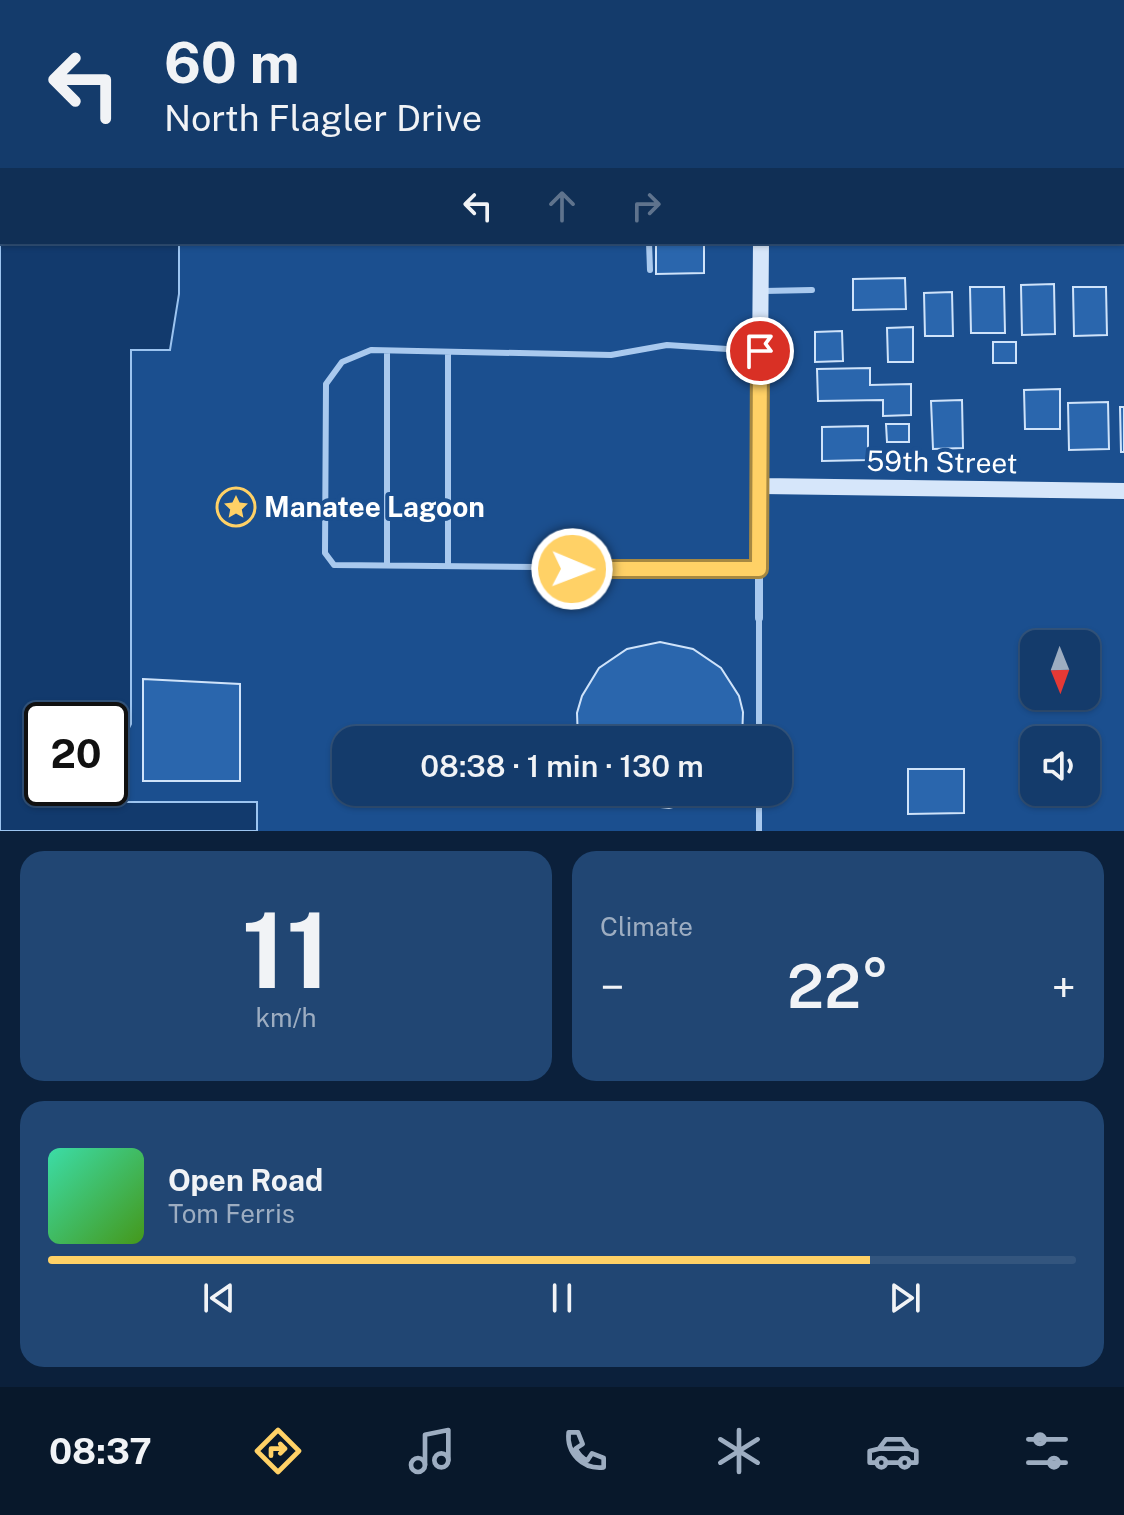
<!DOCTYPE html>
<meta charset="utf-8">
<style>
:root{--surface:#143b6b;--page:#214673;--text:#f1f3f6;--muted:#9dadc1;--line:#33557e;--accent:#ffd166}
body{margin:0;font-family:"Public Sans",sans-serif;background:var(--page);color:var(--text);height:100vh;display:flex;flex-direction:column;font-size:30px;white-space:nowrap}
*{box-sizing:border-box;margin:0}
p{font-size:26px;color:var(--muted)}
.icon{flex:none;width:44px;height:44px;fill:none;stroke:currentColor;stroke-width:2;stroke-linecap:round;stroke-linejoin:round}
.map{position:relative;height:831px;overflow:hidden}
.details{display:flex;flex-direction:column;gap:20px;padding:20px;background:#0b203b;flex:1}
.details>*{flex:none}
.top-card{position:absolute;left:0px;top:0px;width:1124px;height:244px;box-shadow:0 2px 6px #0004,0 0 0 2px var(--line);background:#143b6b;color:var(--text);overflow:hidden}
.needle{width:52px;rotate:179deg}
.fabs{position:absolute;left:1020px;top:630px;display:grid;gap:16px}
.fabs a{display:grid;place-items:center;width:80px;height:80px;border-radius:16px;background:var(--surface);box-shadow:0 2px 6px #0004,0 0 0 2px var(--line);font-size:40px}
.speed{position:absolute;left:24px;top:702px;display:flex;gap:16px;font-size:40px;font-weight:700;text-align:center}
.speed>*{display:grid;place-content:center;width:104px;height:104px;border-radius:50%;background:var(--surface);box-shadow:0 2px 6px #0004,0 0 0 2px var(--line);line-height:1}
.speed .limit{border:4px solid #111;border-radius:12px;background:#fff;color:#111}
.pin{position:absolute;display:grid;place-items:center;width:68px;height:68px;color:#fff;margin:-34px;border:4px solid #fff;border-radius:50%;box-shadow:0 2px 8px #0007}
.me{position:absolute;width:88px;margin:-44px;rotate:91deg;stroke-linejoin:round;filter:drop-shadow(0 0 6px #0008)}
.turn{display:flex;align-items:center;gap:28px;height:168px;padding:0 32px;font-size:36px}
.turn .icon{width:104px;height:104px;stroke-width:2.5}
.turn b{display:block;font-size:56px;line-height:68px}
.lanes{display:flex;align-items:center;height:76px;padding:0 32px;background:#0003;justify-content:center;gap:40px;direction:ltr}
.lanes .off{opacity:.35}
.big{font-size:60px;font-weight:600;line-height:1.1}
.details .tile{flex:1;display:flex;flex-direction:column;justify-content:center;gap:12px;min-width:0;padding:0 28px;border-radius:24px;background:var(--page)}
.details .dial{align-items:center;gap:0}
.dial b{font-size:104px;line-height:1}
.song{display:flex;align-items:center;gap:24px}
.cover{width:96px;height:96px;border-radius:12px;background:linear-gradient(135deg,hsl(160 70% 55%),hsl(100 70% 35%))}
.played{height:8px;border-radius:4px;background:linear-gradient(90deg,var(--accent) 80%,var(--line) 80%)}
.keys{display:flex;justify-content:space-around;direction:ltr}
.heat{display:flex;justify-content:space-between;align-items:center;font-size:44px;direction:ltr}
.details .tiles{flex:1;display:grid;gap:20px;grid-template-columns:1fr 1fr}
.tile:last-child{grid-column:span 2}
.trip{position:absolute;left:332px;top:726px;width:460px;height:80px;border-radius:24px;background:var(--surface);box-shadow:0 2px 6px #0004,0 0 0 2px var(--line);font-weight:600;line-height:80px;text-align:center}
.tabs{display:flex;height:128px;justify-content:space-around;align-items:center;background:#08182b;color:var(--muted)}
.tabs .icon{width:56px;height:56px}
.tabs .on{color:var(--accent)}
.tabs b{font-size:36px;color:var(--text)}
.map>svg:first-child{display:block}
.water{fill:#123a6d;stroke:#9cc4f0;stroke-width:2}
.building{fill:#2a66ad;stroke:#cfe3fa;stroke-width:2}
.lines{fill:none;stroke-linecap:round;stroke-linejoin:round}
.lane{stroke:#a9c9ee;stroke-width:6}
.street{stroke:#a9c9ee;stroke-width:8}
.secondary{stroke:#d6e6fa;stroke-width:16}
.route-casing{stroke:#a68842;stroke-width:20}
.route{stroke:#ffd166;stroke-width:14}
.labels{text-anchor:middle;stroke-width:8;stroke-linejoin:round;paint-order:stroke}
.street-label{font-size:28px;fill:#fff;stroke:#1b4f8f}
.poi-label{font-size:28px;font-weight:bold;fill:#fff;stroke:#1b4f8f;text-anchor:start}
</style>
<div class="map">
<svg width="1124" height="831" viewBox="0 0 1124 831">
<rect width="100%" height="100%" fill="#1b4f8f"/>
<path class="water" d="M0,0H183L2,2V242H179V294L170,350H131V724L110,766V720H42V788H103L104,802H257V831H0Z"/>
<path class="building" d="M656,242H704V273L656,274Z
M905,278L906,309L853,310V279Z
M1054,284L1055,334L1022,335L1021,285Z
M970,287H1004L1005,333H971Z
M1073,287H1106L1107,335L1074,336Z
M952,292L953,336H925L924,293Z
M913,327V362H888L887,328Z
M842,331L843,361L815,362V332Z
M993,342H1016V363H993Z
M870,368V385L911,384V415L883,416V400L818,401L817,369Z
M1060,389V429H1025L1024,390Z
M962,400L963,448L933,449L931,401Z
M1108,402L1109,449L1069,450L1068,403Z
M1120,407H1124V452H1121Z
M886,424H909V442H887Z
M868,426V460L822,461V427Z
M660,642L693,649L721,668L739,696L743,712L742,740H578L577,713L582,696L599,668L627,649Z
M143,679L240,684V781H143Z
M908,769H964V813L908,814Z
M611,792H709L685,804L669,808L635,804Z"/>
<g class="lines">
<path class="lane" d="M830,2V0
M649,242L650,270
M764,291L812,290
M757,351L667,345L611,355L371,350L342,362L326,384L325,553L334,565L759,569
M387,565V351
M448,566V352
M759,740V618
M759,831V792"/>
<path class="street" d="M1122,239H1124
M759,486V618"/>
<path class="secondary" d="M763,2L764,0
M761,242L759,486L1124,491"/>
</g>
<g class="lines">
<defs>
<path id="route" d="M572,569H759L760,351"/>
</defs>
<use href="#route" class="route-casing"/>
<use href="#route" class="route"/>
</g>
<defs>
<symbol id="sight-ring" viewBox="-11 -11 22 22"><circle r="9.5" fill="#1b4f8f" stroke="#ffd166" stroke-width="1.5"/><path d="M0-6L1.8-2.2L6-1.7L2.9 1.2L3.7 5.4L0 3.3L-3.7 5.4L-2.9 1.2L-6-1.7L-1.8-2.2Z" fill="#ffd166"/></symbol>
</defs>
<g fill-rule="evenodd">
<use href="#sight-ring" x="214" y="485" width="44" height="44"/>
</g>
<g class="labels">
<g class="street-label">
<text transform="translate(942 462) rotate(1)" y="10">59th Street</text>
</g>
<g class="poi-label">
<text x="264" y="517">Manatee Lagoon</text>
</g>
</g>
</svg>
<div class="fabs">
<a><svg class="needle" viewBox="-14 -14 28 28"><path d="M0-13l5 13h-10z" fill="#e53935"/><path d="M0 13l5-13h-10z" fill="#9dadc1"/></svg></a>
<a><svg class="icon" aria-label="sound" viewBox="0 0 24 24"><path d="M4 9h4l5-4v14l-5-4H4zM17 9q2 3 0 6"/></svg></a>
</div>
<div class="speed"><div class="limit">20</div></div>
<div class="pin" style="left:760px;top:351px;background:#d93025"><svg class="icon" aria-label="arrive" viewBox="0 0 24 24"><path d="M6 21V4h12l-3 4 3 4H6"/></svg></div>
<svg class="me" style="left:572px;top:569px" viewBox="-20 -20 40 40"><circle r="17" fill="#ffd166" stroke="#fff" stroke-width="3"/><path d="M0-11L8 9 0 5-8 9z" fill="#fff"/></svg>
<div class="trip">08:38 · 1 min · 130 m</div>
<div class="top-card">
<div class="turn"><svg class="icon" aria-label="left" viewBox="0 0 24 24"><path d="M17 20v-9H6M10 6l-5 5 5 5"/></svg><div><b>60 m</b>North Flagler Drive</div></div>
<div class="lanes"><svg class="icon" aria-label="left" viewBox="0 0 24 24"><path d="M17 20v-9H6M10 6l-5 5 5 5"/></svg><svg class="icon off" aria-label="ahead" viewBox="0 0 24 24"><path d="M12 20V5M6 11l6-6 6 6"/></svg><svg class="icon off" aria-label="right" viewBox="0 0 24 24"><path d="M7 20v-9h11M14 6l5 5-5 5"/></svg></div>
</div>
</div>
<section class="details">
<div class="tiles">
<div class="tile dial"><b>11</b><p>km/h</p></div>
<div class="tile"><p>Climate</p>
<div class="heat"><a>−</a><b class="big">22°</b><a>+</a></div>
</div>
<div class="tile">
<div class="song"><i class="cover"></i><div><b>Open Road</b><p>Tom Ferris</p></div></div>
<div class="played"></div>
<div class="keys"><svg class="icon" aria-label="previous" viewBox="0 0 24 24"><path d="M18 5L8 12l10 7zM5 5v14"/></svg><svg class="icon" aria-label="pause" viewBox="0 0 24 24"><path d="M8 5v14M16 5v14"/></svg><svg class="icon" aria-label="next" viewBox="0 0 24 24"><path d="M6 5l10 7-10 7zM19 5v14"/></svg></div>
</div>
</div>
</section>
<nav class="tabs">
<b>08:37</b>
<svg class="icon on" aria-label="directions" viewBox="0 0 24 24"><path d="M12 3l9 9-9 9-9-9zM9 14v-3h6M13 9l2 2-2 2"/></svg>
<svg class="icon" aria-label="music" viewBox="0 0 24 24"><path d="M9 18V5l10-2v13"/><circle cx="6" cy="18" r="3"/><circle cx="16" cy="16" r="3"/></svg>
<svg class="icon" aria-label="phone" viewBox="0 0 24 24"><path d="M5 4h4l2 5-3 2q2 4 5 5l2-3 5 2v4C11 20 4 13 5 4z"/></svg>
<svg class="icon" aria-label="climate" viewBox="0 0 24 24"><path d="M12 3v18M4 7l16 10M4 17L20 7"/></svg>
<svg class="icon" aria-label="car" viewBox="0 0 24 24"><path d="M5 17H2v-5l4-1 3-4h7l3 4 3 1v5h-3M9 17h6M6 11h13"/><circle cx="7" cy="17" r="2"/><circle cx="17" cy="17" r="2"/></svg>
<svg class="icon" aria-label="filters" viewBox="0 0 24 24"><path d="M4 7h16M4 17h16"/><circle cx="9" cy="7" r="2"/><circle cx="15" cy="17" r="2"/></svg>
</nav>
